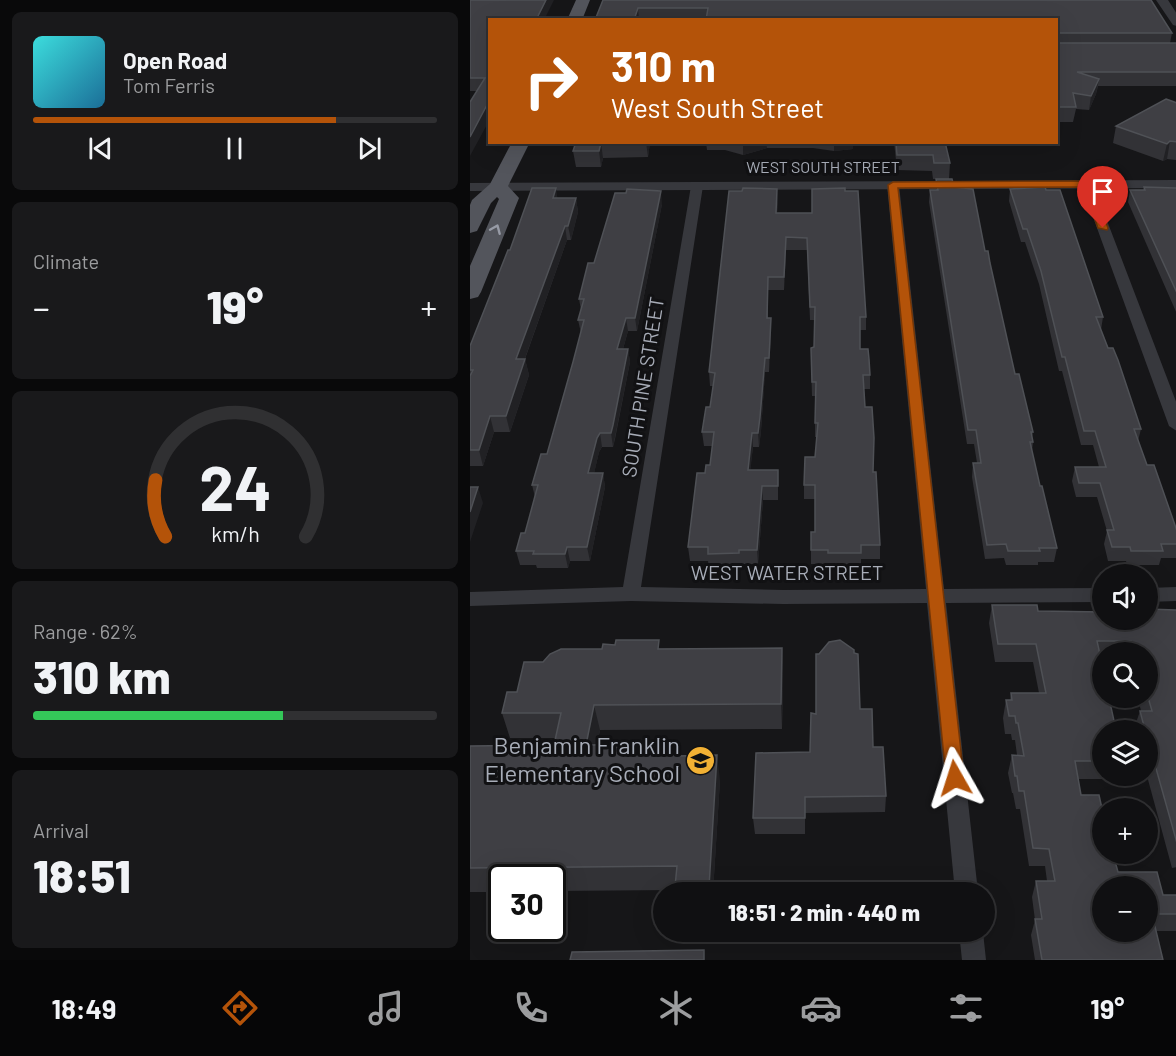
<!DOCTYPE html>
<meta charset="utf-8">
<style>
:root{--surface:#101012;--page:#19191b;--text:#f1f3f6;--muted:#9c9d9f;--line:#303032;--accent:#b45309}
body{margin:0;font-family:Barlow,sans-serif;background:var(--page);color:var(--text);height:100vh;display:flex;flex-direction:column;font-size:22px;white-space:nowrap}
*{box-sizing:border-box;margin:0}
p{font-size:20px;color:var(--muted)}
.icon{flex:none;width:33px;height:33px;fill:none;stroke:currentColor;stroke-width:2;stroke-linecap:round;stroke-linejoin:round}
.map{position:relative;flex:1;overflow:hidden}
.details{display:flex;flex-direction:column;gap:12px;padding:12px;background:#09090a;width:470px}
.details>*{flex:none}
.guide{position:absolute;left:18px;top:18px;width:570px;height:126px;border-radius:0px;box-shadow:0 6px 24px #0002,0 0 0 2px var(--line);background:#b45309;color:#fff;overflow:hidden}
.controls{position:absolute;left:622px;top:564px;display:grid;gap:12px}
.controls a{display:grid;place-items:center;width:66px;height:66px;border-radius:50%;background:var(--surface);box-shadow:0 6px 24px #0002,0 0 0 2px var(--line);font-size:30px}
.speed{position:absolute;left:18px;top:864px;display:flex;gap:12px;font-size:30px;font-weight:700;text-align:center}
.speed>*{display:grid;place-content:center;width:78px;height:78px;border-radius:50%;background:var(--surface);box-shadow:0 6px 24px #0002,0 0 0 2px var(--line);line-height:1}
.speed .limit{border:3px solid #111;border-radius:9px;background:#fff;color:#111}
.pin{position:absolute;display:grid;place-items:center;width:51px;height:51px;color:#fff;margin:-62px -26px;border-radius:50% 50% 50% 0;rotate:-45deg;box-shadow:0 0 6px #0007}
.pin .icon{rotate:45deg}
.me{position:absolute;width:66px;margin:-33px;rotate:354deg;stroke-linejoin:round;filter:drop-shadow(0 0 4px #0008)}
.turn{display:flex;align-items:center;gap:21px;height:126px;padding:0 24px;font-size:27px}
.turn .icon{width:78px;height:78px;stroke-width:2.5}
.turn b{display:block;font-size:42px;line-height:51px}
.big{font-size:45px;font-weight:800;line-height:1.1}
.details .card{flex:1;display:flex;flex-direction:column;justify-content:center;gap:9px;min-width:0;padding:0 21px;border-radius:9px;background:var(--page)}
.details .dial{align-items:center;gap:0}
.dial svg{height:156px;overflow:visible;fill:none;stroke:var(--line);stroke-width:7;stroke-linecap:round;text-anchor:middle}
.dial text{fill:var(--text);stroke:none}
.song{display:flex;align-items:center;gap:18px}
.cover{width:72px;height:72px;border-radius:9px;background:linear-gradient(135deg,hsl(180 70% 55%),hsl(200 70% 35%))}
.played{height:6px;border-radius:3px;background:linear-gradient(90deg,var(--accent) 75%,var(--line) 75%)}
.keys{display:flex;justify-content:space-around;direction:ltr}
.heat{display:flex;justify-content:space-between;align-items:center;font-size:33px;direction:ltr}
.charge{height:9px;border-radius:4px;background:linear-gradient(90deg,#34c759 62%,var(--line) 0)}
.trip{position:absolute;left:183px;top:882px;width:342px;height:60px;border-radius:30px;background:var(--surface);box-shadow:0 6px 24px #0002,0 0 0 2px var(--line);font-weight:800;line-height:60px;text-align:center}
.tab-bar{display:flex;height:96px;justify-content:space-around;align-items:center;background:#060607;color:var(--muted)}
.tab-bar .icon{width:42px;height:42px}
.tab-bar .active{color:var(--accent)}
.tab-bar b{font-size:27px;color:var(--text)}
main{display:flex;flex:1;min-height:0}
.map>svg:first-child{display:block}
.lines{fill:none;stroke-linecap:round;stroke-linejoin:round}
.minor{fill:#37383d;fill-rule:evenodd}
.tertiary{fill:#37383d;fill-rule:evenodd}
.primary{fill:#53555c;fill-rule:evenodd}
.wall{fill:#323236}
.shaded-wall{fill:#212124}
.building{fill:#3f3f44;stroke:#4f5156;stroke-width:1.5;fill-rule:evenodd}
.oneway{stroke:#979ba6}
.route{fill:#b45309;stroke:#753606;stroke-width:1.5}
.labels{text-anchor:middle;stroke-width:6;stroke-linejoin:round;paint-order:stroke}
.far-street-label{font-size:16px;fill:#a8adb8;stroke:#111113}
.street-label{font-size:20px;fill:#a8adb8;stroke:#111113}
.near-poi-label{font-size:24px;fill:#a8adb8;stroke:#111113;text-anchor:end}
</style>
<main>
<section class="details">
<div class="card">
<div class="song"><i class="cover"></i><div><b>Open Road</b><p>Tom Ferris</p></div></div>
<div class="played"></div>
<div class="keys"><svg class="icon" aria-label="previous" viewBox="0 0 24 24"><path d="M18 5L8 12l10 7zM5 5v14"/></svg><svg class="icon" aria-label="pause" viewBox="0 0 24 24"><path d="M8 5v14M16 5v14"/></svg><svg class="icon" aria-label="next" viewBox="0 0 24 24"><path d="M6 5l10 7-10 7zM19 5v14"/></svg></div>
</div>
<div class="card"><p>Climate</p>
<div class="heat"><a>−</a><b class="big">19°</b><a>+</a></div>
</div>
<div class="card dial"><svg viewBox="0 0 100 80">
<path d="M14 69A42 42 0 1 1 86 69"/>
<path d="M14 69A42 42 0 0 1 9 40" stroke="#b45309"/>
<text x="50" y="56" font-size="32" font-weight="700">24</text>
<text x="50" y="72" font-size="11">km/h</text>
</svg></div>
<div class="card"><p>Range · 62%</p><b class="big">310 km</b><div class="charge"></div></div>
<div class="card"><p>Arrival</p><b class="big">18:51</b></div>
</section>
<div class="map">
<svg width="707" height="960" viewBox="0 0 707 960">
<rect width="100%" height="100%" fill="#161618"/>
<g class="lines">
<path class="minor" d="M617,180L623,184L707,404V431L699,426L611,184Z
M423,181L429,185L474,589L633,588V602L476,603L508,892H485L457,603L313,604L161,601L0,606V592L153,587L221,186L227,182L233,186L171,587L313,590L456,589L417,185Z
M707,587V601L678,602V588Z
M489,932H513L516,960H492Z"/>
<path class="tertiary" d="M686,0H698L707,14V26L703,25Z
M707,180V188L0,191V183Z"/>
<path class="primary" d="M106,0H120L112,20H97Z
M42,142H60L38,186L49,198L11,292L8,297L0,299V266L29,199L27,197L21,203L7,231L0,233V205L2,200L20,184Z"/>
</g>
<path class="wall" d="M0,0L20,20V119L7,91H0Z
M133,0H681L702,33L700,43H707V86H628L626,94L619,110L606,109L603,122H586V20H125Z
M707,103V160L697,159L693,161L643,143L646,126Z
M106,142H180L178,157L133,158L131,167H106L103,151Z
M236,142H383V149L364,151L343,148H297L273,155L255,150H237Z
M424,142H475L480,163L479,179H463L462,171L427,170Z
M466,179L484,187L515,251L545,374L563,432L562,437L563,442L562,451L570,486L587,548L584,562H568V565H536L534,558L515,559L502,477L503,463H507L504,444H497L459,202L460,190H466Z
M674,187L707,188V314L658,202L660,190H673Z
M540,189L633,317L631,330L671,429L668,441L677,465L707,531L706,558H691L689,565H657L656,561H638L634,544L637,531L627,497H606L602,481L605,467H629L623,445H611L592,371H589L569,284L555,242H551L539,201Z
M272,191L308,201L307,213H342L396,317V330H390V349L400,375V389H394L395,407L410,545V559H391V567H358V564H341V532H345V499H334V485L345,457L347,437H345V396H342L341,361L344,347L345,320H340L337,250H316L314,290H298V318H301V332L299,372H295L291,431L289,447H283L280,470H308V500H293L288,564H270V567L239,568L238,561H220L218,547L235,473L240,465L242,446H234L232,432L240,407L243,386H240L239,372Z
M88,198H106L108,212L101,240H97L55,359L59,375L40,432H24L13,466H0V346L40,250Z
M192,204L167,331H158L153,349H158L160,362L145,439L143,447H132L129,452L124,473H133L135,487L120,561H100L98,568H67L66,565H50L46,551L55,533L65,497L62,485L77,454L103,362L111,333L108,320L111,310L109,299L124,263Z
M522,605L633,620L707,610V867L702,868L677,776H678V730H665L664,729L670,711H671L668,698H678V652H633V659H631L633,730V776H648L647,779H608L611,795L648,872L693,895H707V931H686L693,960H565L561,935L565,920L562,897L566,881H577L575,866H559L550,809H546L543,793H542L538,773L542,755H547L545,740H542L541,734H535L533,718L536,700H540L541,693H569L563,662H525L519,623Z
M312,648L313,673L312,729L130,730L127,745L210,756L250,780L243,892H206L205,890L82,891V878H32V892H0V746L84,745L86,738H40L32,713L47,692L73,662L132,649Z
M349,654L390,709L403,747L416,796L415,812L335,813V834H285L283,818L340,752L346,714Z"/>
<path class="shaded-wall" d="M76,0H84L74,20H66Z
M168,8L169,20H164Z
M629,79L626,94L619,110L621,96Z
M17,105L20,119L0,156V137Z
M700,141L697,159L693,161L697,144Z
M176,142H180L178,157Z
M273,142H296L297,148L273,155Z
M364,142H383V149L364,151Z
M131,143L133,158L131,167L129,151Z
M86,188L88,202L83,198Z
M307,189L308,201L306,225V213Z
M191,191L192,204L167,331L165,318Z
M106,198L108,212L101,240L98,226Z
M95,226L97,240L49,375L46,359Z
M316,237V250L314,290V277Z
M156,318L158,331L149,363L147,349Z
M301,318V332L299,372V358Z
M158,349L160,362L143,447L141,433Z
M295,358V372L291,431L289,447L288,433Z
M55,359L59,375L40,432L36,416Z
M20,416L24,432L13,466L9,450Z
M130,433L132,447L129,452L121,487L118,473L127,438Z
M282,433L283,447L279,484L278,470Z
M133,473L135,487L120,561L117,547Z
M292,486L293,500L288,564L287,550Z
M8,487L13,503L0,542V512Z
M97,547L100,561L98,568L95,554Z
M312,648L313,673L312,729L311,704Z
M124,705L130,730L122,770L116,745Z
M247,755L250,780L243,892H240L239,887Z"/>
<path class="building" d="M0,0H76L66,20H20V105H17L0,137V102L15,78H0Z
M133,0H681L702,33H588L586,34V20H236L238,8H168L164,20H125Z
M586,43H707V72H607L629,79L621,96L603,93L606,107H586Z
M696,99L707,103V142L700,141L697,144L646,126Z
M106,142H139L131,143L129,151H103Z
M426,142H475L480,163H464L463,155H427Z
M466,179H482L484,187L503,189L515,251H518L520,263L545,374H549L563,432H561L563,442H560L570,486H572L587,548H569L570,551H538L536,544L517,545L503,463H511L506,430H498L460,190H468Z
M575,187L576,190H590L633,317H626L638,348H643L648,360L671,429H664L677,465H684L707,531V544H691L693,551H661L660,547H642L637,530H644L630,483H609L605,467H636L625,431H614L595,357H592L571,271L557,229H553L540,189Z
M674,187L707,188V293L660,190H675Z
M62,188H86L83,198H106L98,226H95L46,359H55L36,416H20L9,450H0V376L3,370H0V346L38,250H40Z
M273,188L307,189L306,213H342V189L375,188V191H388L396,317H390V349H398L399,359L400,375H393L395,407H402L404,438L403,472H406L410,545H391V553H358V550H341V532H345V485H334L335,457H345L348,423H345L346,382H342L341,348L344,347L345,307H340L337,238L316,237L314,277H298L297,318H301L299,358H295L290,417L288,433H282L278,470H308V486H292L287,550H269V553L238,554V547H218L227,473H235L236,465H240L244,432H232L236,407H240L245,373L239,372L259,191H272Z
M157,189L191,191L165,318H156L147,349H158L143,425L141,433H130L127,438L118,473H133L117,547H97L95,554H63L64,551H46L51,533H55L68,485H62L71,454H77L103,362L114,320H108L114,299H109L118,263H124L145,193H156Z
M0,487H8L0,512Z
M522,605H567L568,611L633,612V620H678V609L707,610V843L678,740V730H675L670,711H682L678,697V652H667L664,643L661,641H627L633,668V698H639L646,730H633V761H605L611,795H629L633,813V854H643L648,872H687L693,895H707V914H682L693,960H572L565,919H572L566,881H585L579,849L563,848L554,791H549L547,776H545L542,755L554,756L548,723H546L545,716H539L536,700H542L541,693H576L566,644H528ZM633,886H678V932H633Z
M146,640H189L188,649L312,648L311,704L124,705L116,745L208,744L207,756L247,755L239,887H205L207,866L0,868V746L84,745L91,713H32L37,692H47L54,662H73L80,654L91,649H132L133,644L145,645Z
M370,640L384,650V653L388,654L390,709H402L403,747H413L416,796L335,797V818H283L286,753L340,752L341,713L346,714V654H349L359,642Z
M234,950V960H100L102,952Z"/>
<defs><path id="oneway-chevron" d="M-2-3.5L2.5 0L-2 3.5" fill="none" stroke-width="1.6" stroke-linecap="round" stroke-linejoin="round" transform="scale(1.5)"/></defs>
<use class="oneway" href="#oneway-chevron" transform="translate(26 229) rotate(-67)"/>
<path class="route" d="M617,181L622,184L638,228L637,230L628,228L613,187L428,188L494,778L492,784L485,786L479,784L476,778L418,185L423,182Z"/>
<defs>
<symbol id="school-disc" viewBox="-11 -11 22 22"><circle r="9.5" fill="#f2b134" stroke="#111113"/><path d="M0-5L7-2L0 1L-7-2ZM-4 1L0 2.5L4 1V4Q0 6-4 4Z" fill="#111"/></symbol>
</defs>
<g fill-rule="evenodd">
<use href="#school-disc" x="214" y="744" width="33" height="33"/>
</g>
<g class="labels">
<g class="far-street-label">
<text x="353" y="173">WEST SOUTH STREET</text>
</g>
<g class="street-label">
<text transform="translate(173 387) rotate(-81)" y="7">SOUTH PINE STREET</text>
<text x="317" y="580">WEST WATER STREET</text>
</g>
<g class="near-poi-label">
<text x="210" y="754">Benjamin Franklin<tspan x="210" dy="28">Elementary School</tspan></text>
</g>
</g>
</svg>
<div class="controls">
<a><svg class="icon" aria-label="sound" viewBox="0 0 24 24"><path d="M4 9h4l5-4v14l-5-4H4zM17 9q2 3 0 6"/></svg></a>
<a><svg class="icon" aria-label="search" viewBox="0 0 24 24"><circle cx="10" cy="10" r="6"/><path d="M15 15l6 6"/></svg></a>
<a><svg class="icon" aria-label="layers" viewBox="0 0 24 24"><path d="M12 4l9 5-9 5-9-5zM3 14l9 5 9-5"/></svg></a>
<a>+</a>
<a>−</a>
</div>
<div class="speed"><div class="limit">30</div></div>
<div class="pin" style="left:633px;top:228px;background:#d93025"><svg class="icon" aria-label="arrive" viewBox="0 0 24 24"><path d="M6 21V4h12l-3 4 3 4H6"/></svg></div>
<svg class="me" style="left:485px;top:778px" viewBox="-20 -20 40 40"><path d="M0-17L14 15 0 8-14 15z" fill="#b45309" stroke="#fff" stroke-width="4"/></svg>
<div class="trip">18:51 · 2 min · 440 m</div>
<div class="guide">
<div class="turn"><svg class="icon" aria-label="right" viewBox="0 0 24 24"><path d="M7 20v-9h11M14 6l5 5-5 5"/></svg><div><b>310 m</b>West South Street</div></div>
</div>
</div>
</main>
<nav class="tab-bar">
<b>18:49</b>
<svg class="icon active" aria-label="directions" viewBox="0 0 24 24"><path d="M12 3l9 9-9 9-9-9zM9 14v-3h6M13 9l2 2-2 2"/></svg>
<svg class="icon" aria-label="music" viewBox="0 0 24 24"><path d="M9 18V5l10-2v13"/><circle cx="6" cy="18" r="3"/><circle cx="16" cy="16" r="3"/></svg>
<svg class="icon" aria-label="phone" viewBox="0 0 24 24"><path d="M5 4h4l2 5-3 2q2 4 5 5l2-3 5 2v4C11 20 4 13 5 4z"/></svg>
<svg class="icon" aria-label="climate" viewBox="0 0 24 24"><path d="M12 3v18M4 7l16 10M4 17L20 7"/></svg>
<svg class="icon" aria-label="car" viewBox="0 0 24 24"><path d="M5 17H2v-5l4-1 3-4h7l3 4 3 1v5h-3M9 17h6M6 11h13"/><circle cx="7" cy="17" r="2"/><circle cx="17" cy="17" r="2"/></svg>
<svg class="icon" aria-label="filters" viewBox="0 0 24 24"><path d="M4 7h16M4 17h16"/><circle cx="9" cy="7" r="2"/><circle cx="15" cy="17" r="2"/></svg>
<b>19°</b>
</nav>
